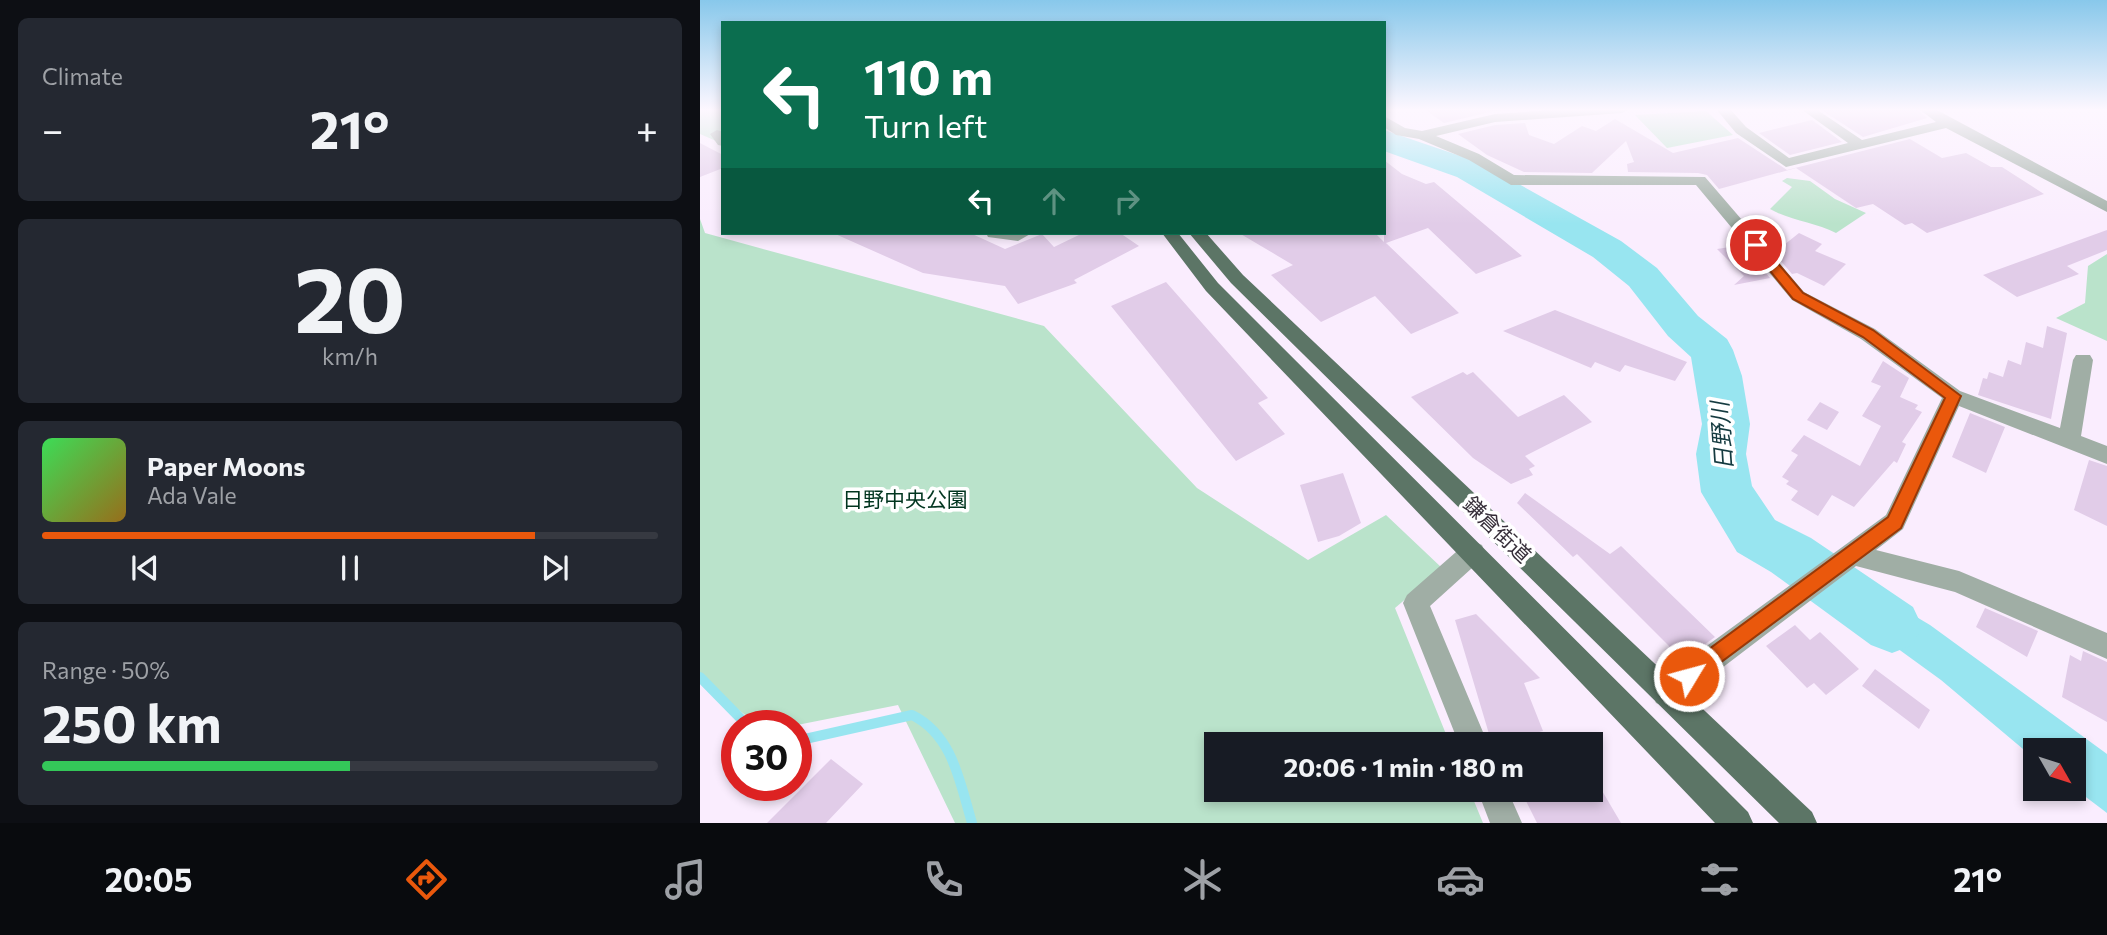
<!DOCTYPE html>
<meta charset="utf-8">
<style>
:root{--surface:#171b24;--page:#242831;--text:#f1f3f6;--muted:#9ea1a6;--line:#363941;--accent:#ea580c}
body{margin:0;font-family:Commissioner,"Noto Sans JP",sans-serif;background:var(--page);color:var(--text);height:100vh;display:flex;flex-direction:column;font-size:26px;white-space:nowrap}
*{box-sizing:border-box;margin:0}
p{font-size:23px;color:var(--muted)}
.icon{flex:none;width:38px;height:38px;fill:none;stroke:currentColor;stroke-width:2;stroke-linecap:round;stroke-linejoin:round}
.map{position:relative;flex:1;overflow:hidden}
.panel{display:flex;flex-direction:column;gap:18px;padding:18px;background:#0d0f14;width:700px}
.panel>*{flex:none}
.guide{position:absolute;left:21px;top:21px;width:665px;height:214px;border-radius:0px;box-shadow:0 4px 10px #0003;background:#0b6e4f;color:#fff;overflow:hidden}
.needle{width:46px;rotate:129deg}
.fabs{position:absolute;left:1323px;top:738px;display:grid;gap:14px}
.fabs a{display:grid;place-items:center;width:63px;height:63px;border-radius:0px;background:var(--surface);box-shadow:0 4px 10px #0003;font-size:35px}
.speed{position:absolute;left:21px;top:710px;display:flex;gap:14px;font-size:35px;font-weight:700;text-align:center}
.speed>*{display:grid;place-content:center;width:91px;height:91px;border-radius:50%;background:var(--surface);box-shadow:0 4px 10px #0003;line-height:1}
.speed .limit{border:10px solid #d22;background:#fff;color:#111}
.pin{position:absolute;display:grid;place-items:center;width:60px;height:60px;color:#fff;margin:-30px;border:4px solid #fff;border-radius:50%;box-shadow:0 2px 7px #0007}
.me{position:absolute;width:77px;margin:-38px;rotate:53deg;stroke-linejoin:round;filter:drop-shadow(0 0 5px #0008)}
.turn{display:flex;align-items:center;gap:24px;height:147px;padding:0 28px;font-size:32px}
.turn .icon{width:91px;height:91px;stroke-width:2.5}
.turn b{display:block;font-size:49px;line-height:60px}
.lanes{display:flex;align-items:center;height:66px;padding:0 28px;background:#0003;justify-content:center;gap:35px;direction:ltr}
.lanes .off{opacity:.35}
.big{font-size:52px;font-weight:700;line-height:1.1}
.panel .tile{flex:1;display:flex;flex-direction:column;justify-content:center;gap:10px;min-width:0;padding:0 24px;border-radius:10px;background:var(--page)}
.panel .dial{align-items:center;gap:0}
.dial b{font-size:91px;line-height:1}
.song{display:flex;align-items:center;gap:21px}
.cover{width:84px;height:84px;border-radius:10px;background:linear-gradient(135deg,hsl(130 70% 55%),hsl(40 70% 35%))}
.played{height:7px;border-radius:4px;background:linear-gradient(90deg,var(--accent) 80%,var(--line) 80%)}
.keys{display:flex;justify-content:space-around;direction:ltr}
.heat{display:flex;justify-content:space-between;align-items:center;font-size:38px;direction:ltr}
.charge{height:10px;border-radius:5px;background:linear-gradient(90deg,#34c759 50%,var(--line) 0)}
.trip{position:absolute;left:504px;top:732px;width:399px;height:70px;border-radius:0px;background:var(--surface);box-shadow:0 4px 10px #0003;font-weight:700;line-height:70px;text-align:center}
.menu{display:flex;height:112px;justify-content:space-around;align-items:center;background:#090b0e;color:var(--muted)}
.menu .icon{width:49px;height:49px}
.menu .selected{color:var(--accent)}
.menu b{font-size:32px;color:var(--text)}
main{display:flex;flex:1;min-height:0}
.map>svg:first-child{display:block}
.green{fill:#bae3cb}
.water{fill:#98e5f0}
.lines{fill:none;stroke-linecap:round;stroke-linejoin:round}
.stream{stroke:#98e5f0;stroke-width:10}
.river{fill:#98e5f0;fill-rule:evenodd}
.building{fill:#e1cce8}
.minor{fill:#a0aea5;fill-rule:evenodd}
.major{fill:#5c7566;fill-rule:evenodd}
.route{fill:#ea580c;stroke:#983908;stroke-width:2}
.labels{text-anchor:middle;stroke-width:7;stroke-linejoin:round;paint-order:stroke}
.park-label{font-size:21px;fill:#01351f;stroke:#fff}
.street-label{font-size:21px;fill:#372f3a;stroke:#fff}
.water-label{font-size:23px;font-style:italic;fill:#153b40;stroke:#fff}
</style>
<main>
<section class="panel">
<div class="tile"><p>Climate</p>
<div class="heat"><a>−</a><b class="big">21°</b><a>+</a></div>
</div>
<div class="tile dial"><b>20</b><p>km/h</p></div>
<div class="tile">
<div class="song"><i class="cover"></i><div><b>Paper Moons</b><p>Ada Vale</p></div></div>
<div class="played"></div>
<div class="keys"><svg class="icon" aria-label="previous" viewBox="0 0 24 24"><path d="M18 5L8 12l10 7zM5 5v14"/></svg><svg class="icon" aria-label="pause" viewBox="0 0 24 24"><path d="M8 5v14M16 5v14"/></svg><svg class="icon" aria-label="next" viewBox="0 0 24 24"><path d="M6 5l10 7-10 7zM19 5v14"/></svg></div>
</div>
<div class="tile"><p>Range · 50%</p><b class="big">250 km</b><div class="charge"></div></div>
</section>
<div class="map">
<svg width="1407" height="823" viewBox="0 0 1407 823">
<rect width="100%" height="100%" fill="#faedfe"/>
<path class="green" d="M0,109H23V144L0,134Z
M1006,111L1033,135L967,148L935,115Z
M1087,178L1110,181L1135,199L1166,213L1136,233C1115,222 1091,221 1070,209L1092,187L1082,181Z
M0,219L5,233L344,326L497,488L608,560L686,515L742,568L695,608L750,744H516V789H769L783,823H255L198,705L92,726H60L0,681Z
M1407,254V341L1356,318L1385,303L1388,266Z"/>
<path class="water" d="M1151,578L1230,625L1407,754V813L1374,788V751H1335V759L1241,680L1128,598Z"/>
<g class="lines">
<path class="stream" d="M0,677L48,726
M96,741L212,715C253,735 260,783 272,823"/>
<path class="river" d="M684,130L781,163L921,241L957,268L998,316L1027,339L1033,350L1042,376L1050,424L1046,454L1052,486L1075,520L1111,538L1213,607L1222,626L1213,645L1192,653L1171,645L1071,572L1037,552L1001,492L996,454L1002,424L991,357L968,336L929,286L893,257L757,177L684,151Z"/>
</g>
<path class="building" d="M724,109H820V110L794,111L744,123Z
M1120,109H1217L1227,118L1163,137Z
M915,119L973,153L1038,138L1087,170L1210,139L1242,158L1266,153L1291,167H1302L1344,194L1227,233L1212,223L1205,225L1173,204L1156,208L1096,168L1019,189L1007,175L998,173L928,172L927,164L934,162L926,141L892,173L824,172L787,155L758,134L795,125L825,123L829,135L854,144L882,126L896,131Z
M1112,120L1142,142L1090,155L1059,133Z
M0,143L23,155V168L0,177Z
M684,160L702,174L726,184L734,182L822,256L776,274L728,228L686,243L759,313L711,334L675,296L621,322L571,275L593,265L539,233H675L684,242Z
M1407,230V250L1367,266L1379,274L1317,297L1283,275Z
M133,233H270L305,249L342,234L354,247L383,233H420L439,246L374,280L377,283L318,304L305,286L223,273Z
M1099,233L1122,244L1115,251L1146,264L1124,286L1097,273L1092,274L1074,253Z
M1043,245L1070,278L1034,285L1044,276L1017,249Z
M466,282L568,398L558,403L585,434L536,461L411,306Z
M855,310L987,362L975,381L925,365L920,372L895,362L891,368L803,331Z
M1347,326L1367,333L1351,419L1278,395L1283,378L1287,379L1289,372L1303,377L1308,360L1321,365L1326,342L1343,348Z
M1183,361L1209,378L1200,397L1218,405L1215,409L1222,412L1202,442L1206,444L1197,463L1194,461L1154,507L1132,495L1118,516L1091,500L1098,491L1086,484L1089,481L1082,477L1098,455L1091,451L1104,435L1160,466L1181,426L1162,416L1181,386L1171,382Z
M763,372L767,375L773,372L818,417L864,395L892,422L825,456L835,466L829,469L833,475L811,484L773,458L711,397Z
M1120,402L1139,412L1127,430L1107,420Z
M1270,413L1305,427L1286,473L1252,457Z
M1389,460L1407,466V526L1374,510Z
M643,473L661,523L639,536L618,542L600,485Z
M825,493L910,554L921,546L1015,637L983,660L877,554L873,557L817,503Z
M1285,608L1338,631L1327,657L1276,627Z
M776,614L840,678L824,683L843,731L792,744L755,620Z
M1095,625L1110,640L1120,632L1159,669L1126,695L1114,683L1107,688L1066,646Z
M1383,651L1407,662V722L1362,697L1370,655L1381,661Z
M1175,669L1230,710L1219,729L1162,686Z
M131,759L163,784L126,823H67Z
M820,789H901L921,823H837Z"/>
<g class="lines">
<path class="minor" d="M869,109H929L922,113L795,122L736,136L779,154L814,175L1005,177L1104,292L1175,329L1260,391L1360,428L1373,360L1376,355H1390L1393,360L1381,436L1407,446V464L1259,406L1203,529L1176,550L1259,571L1407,633V659L1255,592L1156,566L976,703L966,707L956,703L952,693L956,683L1186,515L1242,398L1161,339L1092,300L996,185H811L769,160L719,139L696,135L684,127V116L705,128L722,131L795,114Z
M1016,109H1030L1046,127L1089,158L1148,143L1101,109H1116L1162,140L1236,122L1219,109H1235L1407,201V212L1246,128L1086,167L1036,133Z
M17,130L23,132V146L18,145L10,134Z
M286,233H332L318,241L288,237Z
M773,541L782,545L785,552L782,559L730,606L788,744H759L703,603L707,595L764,545Z
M777,789H807L822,823H790Z"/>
<path class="major" d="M462,233H478L518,283L1048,812L1053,823H1015L506,291Z
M489,233H506L543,275L1112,812L1117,823H1079L531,283Z"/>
</g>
<linearGradient id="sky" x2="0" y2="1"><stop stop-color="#88c8eb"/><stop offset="0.49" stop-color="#fdf7ff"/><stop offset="1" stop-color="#fdf7ff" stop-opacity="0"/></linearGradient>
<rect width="1407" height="224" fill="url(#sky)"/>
<path class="route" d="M1056,241L1060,242L1103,293L1173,330L1261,396L1201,528L989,686L982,683L979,676L982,669L1188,517L1245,398L1163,337L1093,299L1049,245Z"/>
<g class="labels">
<g class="park-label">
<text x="205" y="507">日野中央公園</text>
</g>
<g class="street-label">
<text transform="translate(797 530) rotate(44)" y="7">鎌倉街道</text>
</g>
<g class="water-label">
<text transform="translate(1022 436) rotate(-94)" y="8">日野川</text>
</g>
</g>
</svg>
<div class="fabs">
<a><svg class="needle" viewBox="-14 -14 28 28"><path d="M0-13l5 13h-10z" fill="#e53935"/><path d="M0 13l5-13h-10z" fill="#9ea1a6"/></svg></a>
</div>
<div class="speed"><div class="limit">30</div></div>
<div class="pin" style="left:1056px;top:245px;background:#d93025"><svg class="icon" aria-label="arrive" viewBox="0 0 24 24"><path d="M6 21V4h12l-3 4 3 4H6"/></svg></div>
<svg class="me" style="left:989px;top:676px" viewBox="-20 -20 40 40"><circle r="17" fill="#ea580c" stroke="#fff" stroke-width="3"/><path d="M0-11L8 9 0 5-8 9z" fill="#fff"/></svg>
<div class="trip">20:06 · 1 min · 180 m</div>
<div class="guide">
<div class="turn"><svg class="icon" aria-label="left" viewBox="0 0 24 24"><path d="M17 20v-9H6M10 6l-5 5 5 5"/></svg><div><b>110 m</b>Turn left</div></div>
<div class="lanes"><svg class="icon" aria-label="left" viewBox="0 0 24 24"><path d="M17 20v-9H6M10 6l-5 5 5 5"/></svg><svg class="icon off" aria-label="ahead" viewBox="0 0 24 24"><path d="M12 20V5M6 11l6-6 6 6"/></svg><svg class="icon off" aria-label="right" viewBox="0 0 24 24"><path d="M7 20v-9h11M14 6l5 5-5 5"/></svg></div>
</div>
</div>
</main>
<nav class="menu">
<b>20:05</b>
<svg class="icon selected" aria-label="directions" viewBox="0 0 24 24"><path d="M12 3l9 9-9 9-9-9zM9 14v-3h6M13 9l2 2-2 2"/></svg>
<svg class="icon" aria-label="music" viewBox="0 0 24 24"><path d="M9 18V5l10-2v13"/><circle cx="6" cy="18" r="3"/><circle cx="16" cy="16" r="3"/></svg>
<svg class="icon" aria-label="phone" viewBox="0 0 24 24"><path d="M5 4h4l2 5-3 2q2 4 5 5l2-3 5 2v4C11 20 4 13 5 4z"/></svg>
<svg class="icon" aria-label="climate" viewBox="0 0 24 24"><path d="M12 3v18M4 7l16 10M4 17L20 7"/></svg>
<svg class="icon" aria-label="car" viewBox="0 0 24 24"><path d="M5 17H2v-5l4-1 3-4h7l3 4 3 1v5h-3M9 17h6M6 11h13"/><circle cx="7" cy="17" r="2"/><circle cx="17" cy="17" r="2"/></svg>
<svg class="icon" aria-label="filters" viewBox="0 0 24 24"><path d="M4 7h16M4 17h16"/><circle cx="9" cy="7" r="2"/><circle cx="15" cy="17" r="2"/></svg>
<b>21°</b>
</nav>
